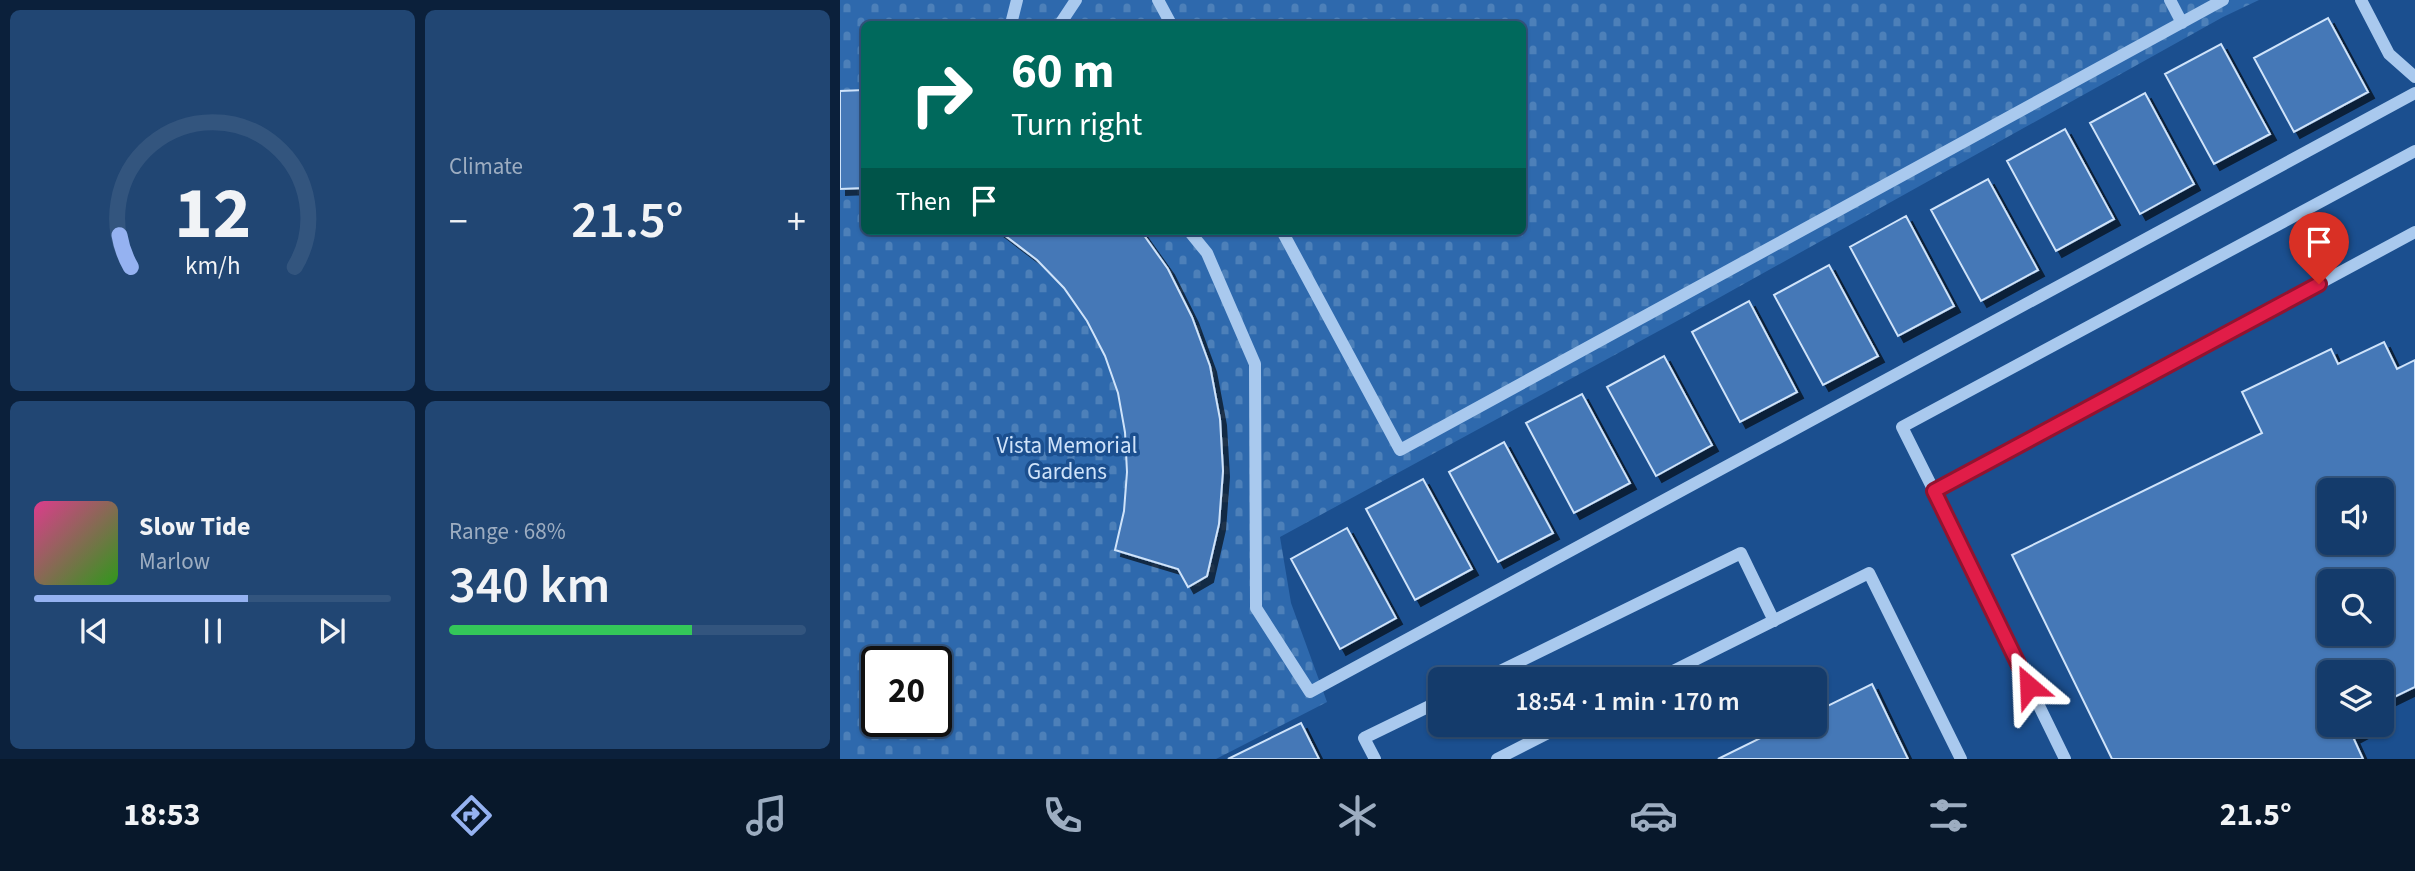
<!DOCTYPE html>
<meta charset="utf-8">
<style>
:root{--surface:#143b6b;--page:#214673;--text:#f1f3f6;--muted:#9dadc1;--line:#33557e;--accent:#95b2f1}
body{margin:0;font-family:"Source Sans 3",sans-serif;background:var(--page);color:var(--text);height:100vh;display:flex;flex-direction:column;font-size:26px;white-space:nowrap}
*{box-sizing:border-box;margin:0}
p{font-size:23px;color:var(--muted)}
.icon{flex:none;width:38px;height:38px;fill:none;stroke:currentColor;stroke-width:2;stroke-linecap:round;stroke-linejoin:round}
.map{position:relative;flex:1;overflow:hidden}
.sheet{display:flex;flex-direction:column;gap:10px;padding:10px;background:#0b203b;width:840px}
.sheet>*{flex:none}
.hud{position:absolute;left:21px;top:21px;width:665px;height:214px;border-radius:10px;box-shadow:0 2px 5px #0004,0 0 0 2px var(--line);background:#00695c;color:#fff;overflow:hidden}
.fabs{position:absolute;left:1477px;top:478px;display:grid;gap:14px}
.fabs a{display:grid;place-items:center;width:77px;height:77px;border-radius:10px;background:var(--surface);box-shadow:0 2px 5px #0004,0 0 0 2px var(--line);font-size:35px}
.speed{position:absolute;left:21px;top:646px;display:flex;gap:14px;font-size:35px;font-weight:700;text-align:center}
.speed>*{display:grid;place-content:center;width:91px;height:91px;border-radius:50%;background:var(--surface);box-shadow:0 2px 5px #0004,0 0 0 2px var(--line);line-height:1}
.speed .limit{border:4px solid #111;border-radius:10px;background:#fff;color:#111}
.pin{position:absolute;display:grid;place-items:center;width:60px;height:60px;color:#fff;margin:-72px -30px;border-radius:50% 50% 50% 0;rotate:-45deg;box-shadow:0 0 7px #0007}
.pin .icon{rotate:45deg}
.me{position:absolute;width:77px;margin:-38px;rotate:334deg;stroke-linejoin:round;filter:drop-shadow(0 0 5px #0008)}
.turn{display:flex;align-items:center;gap:24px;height:147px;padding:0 35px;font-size:32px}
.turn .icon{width:91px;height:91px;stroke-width:2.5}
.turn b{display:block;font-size:49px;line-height:60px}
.then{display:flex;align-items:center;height:66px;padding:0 35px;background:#0003;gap:14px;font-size:26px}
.big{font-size:52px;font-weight:600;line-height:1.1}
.sheet .widget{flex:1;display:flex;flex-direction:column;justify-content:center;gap:10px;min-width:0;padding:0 24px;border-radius:10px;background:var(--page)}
.sheet .dial{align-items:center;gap:0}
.dial svg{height:182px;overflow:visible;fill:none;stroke:var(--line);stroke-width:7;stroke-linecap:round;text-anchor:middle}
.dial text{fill:var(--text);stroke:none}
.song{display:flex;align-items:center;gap:21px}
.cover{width:84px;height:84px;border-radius:10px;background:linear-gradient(135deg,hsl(330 70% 55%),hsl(110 70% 35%))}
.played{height:7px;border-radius:4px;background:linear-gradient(90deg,var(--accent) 60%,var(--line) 60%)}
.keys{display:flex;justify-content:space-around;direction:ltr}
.heat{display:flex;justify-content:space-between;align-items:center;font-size:38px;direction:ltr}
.charge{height:10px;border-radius:5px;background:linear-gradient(90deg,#34c759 68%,var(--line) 0)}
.sheet .tiles{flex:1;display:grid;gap:10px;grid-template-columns:repeat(2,1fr)}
.trip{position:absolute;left:588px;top:667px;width:399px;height:70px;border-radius:10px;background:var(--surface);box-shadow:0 2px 5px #0004,0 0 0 2px var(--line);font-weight:600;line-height:70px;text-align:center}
.menu{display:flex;height:112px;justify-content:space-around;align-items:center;background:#08182b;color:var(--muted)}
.menu .icon{width:49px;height:49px}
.menu .active{color:var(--accent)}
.menu b{font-size:32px;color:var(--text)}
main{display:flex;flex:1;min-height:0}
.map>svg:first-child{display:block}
.cemetery{fill:url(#cemetery-stones);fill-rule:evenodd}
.building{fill:#4478b7;stroke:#cfe3fa;stroke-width:2;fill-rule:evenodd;filter:url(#shadow)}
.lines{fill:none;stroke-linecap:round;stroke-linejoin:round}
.minor{stroke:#a9c9ee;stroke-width:12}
.route-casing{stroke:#92132f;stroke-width:18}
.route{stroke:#e11d48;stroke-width:12}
.labels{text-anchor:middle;stroke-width:7;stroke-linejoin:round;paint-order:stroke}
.park-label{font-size:23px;fill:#cfe3fa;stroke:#1b4f8f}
</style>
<main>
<section class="sheet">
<div class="tiles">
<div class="widget dial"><svg viewBox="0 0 100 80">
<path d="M14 69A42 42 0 1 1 86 69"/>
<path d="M14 69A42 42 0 0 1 9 55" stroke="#95b2f1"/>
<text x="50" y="56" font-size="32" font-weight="700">12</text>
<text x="50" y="72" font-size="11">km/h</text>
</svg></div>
<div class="widget"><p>Climate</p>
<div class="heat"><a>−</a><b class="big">21.5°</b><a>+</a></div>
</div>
<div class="widget">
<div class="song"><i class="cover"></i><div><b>Slow Tide</b><p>Marlow</p></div></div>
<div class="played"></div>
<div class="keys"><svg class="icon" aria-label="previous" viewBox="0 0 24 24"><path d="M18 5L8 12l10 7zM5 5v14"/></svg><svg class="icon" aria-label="pause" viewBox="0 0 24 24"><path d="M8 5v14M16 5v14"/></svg><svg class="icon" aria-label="next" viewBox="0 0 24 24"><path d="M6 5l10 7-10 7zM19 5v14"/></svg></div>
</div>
<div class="widget"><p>Range · 68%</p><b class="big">340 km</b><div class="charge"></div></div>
</div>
</section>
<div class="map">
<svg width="1575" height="759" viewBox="0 0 1575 759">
<defs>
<pattern id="cemetery-stones" width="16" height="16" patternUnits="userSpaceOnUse" patternTransform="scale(1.75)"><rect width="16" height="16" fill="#2e69ad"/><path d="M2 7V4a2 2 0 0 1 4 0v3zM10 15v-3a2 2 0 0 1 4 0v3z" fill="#4d80b9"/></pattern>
<filter id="shadow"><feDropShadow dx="6" dy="6" stdDeviation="0" flood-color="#0009"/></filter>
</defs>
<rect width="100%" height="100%" fill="#1b4f8f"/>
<path class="cemetery" d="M0,0H1419L1383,17L850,314L440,537L451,603L487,702L376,759H0ZM24,24H682V231H24ZM37,662H96V721H37Z"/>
<path class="building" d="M1488,18L1528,92L1454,132L1414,58Z
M1381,44L1430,134L1374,164L1325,74Z
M24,90V188L0,189V91Z
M1305,93L1354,184L1300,214L1250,123Z
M1225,129L1274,219L1216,251L1167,161Z
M1148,179L1198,270L1141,301L1091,210Z
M1066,216L1114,306L1058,336L1010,247Z
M159,231H301L328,269L352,317L370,366L380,419L383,471L379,524L367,576L348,587L338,569L275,550L284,511L287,472L285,432L278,393L265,356L247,321L224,288L197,260Z
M989,265L1038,356L983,385L934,295Z
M909,301L957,392L900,422L852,332Z
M1544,342L1557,369L1575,360V687L1542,703V672H1489V724H1537L1513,737L1523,759H1272L1172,555L1422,433L1402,392L1491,349L1498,364ZM1489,490H1542V542H1489ZM1489,581H1542V634H1489Z
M824,356L872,445L816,476L767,387Z
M742,394L790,483L734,513L686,423Z
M664,442L713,533L658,562L609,472Z
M583,479L632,569L575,600L526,509Z
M507,528L556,618L500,649L451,559Z
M1032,684L1068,759H878L949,724H975V712Z
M461,723L479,759H388Z"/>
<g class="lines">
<path class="minor" d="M318,0L331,24
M1330,0L1342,23
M1521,0L1549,54L1575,77
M171,24L177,0
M220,24L236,0
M1575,151L1062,427L1094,491L1575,232
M349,231L367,253L415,364L416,608L470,692L1575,93
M442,231L560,450L1383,0
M1094,491L1225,759
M644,679L901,553L934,621
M817,679L1029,573L1121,759
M535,759L524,738L600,701
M657,759L726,724"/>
</g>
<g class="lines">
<defs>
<path id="route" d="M1189,686L1094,491L1479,284"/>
</defs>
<use href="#route" class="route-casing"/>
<use href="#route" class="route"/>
</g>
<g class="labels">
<g class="park-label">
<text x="227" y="453">Vista Memorial<tspan x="227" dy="26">Gardens</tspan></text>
</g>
</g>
</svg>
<div class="fabs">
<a><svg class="icon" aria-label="sound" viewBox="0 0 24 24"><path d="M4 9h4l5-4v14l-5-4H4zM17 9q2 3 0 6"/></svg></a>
<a><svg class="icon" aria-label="search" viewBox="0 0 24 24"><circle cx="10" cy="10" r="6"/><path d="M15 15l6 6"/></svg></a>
<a><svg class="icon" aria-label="layers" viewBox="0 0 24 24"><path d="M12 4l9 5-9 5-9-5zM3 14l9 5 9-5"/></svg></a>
</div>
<div class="speed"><div class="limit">20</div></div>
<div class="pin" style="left:1479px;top:284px;background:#d93025"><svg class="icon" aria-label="arrive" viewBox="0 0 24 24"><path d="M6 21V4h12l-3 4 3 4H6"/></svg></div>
<svg class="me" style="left:1189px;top:686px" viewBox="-20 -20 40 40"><path d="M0-17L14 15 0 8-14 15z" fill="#e11d48" stroke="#fff" stroke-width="4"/></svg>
<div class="trip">18:54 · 1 min · 170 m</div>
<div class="hud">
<div class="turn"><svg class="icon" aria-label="right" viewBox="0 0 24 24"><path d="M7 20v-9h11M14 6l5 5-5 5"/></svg><div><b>60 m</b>Turn right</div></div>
<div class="then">Then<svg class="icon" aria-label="arrive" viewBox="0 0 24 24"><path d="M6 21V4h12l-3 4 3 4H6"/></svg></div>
</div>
</div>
</main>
<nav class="menu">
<b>18:53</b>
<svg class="icon active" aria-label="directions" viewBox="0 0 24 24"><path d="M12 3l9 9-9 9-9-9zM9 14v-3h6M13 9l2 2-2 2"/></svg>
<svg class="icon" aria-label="music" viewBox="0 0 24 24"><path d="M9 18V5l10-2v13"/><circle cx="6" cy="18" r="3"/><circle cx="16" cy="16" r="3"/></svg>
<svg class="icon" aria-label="phone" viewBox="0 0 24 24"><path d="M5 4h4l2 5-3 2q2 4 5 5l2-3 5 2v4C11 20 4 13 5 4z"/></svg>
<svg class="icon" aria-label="climate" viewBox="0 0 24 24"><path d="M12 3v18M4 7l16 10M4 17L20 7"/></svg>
<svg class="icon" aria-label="car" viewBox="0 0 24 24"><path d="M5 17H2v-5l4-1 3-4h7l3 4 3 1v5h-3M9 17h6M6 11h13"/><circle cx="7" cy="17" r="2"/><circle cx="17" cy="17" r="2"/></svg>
<svg class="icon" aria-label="filters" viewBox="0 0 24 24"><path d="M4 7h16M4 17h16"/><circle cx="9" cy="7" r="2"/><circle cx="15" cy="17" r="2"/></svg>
<b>21.5°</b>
</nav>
